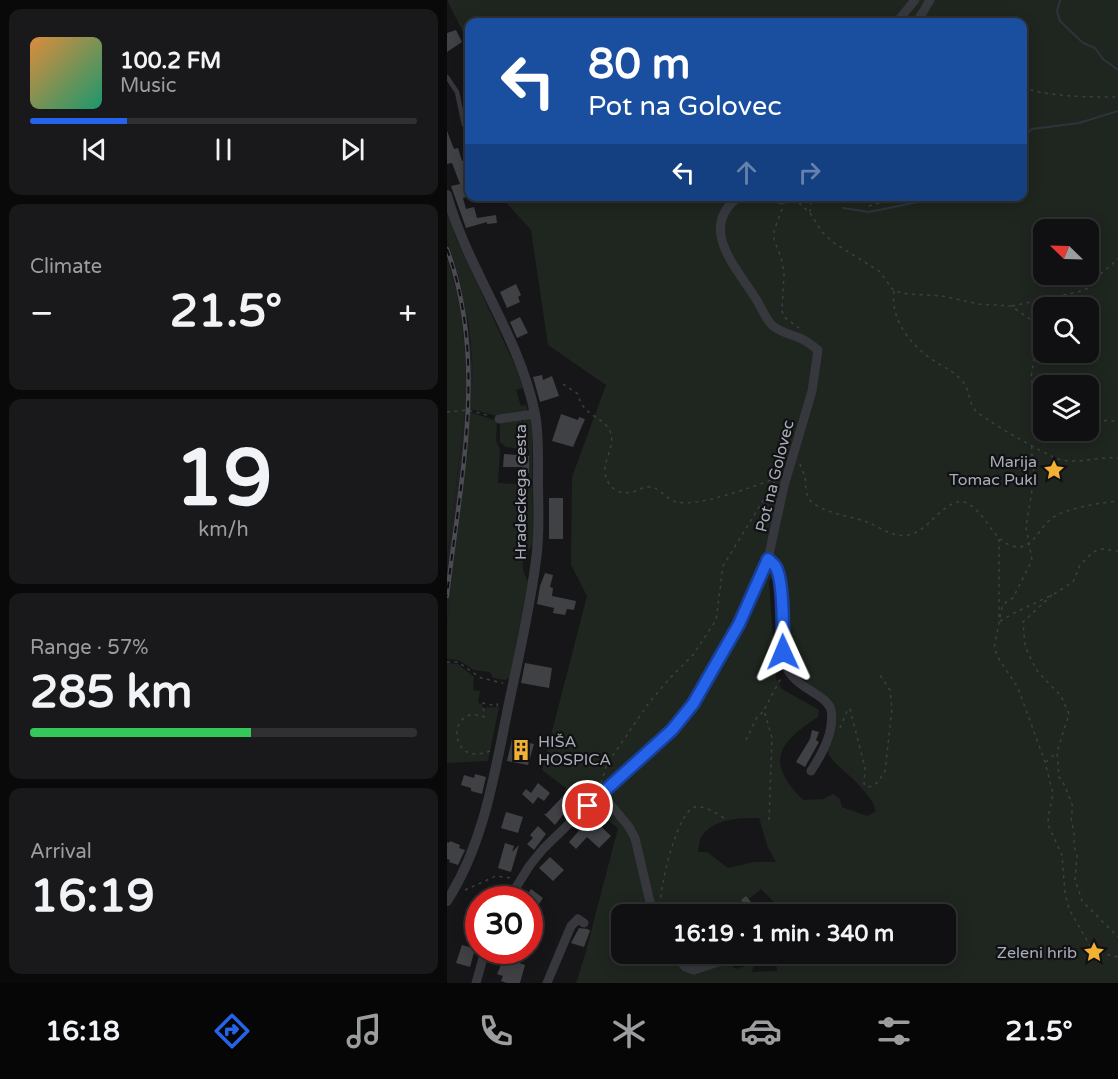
<!DOCTYPE html>
<meta charset="utf-8">
<style>
:root{--surface:#101012;--page:#19191b;--text:#f1f3f6;--muted:#9c9d9f;--line:#303032;--accent:#2563eb}
body{margin:0;font-family:"Varela Round",sans-serif;background:var(--page);color:var(--text);height:100vh;display:flex;flex-direction:column;font-size:22px;white-space:nowrap}
*{box-sizing:border-box;margin:0}
p{font-size:20px;color:var(--muted)}
.icon{flex:none;width:33px;height:33px;fill:none;stroke:currentColor;stroke-width:2;stroke-linecap:round;stroke-linejoin:round}
.map{position:relative;flex:1;overflow:hidden}
.side{display:flex;flex-direction:column;gap:9px;padding:9px;background:#09090a;width:447px}
.side>*{flex:none}
.banner{position:absolute;left:18px;top:18px;width:562px;height:183px;border-radius:12px;box-shadow:0 3px 15px #0003,0 0 0 2px var(--line);background:#1a4fa0;color:#fff;overflow:hidden}
.needle{width:39px;rotate:293deg}
.tools{position:absolute;left:586px;top:219px;display:grid;gap:12px}
.tools a{display:grid;place-items:center;width:66px;height:66px;border-radius:12px;background:var(--surface);box-shadow:0 3px 15px #0003,0 0 0 2px var(--line);font-size:30px}
.speed{position:absolute;left:18px;top:886px;display:flex;gap:12px;font-size:30px;font-weight:700;text-align:center}
.speed>*{display:grid;place-content:center;width:78px;height:78px;border-radius:50%;background:var(--surface);box-shadow:0 3px 15px #0003,0 0 0 2px var(--line);line-height:1}
.speed .limit{border:9px solid #d22;background:#fff;color:#111}
.pin{position:absolute;display:grid;place-items:center;width:51px;height:51px;color:#fff;margin:-26px;border:3px solid #fff;border-radius:50%;box-shadow:0 2px 6px #0007}
.me{position:absolute;width:66px;margin:-33px;rotate:359deg;stroke-linejoin:round;filter:drop-shadow(0 0 4px #0008)}
.turn{display:flex;align-items:center;gap:21px;height:126px;padding:0 24px;font-size:27px}
.turn .icon{width:78px;height:78px;stroke-width:2.5}
.turn b{display:block;font-size:42px;line-height:51px}
.lanes{display:flex;align-items:center;height:57px;padding:0 24px;background:#0003;justify-content:center;gap:30px;direction:ltr}
.lanes .off{opacity:.35}
.big{font-size:45px;font-weight:700;line-height:1.1}
.side .card{flex:1;display:flex;flex-direction:column;justify-content:center;gap:9px;min-width:0;padding:0 21px;border-radius:12px;background:var(--page)}
.side .dial{align-items:center;gap:0}
.dial b{font-size:78px;line-height:1}
.song{display:flex;align-items:center;gap:18px}
.cover{width:72px;height:72px;border-radius:9px;background:linear-gradient(135deg,hsl(30 70% 55%),hsl(160 70% 35%))}
.played{height:6px;border-radius:3px;background:linear-gradient(90deg,var(--accent) 25%,var(--line) 25%)}
.keys{display:flex;justify-content:space-around;direction:ltr}
.heat{display:flex;justify-content:space-between;align-items:center;font-size:33px;direction:ltr}
.charge{height:9px;border-radius:4px;background:linear-gradient(90deg,#34c759 57%,var(--line) 0)}
.trip{position:absolute;left:164px;top:904px;width:345px;height:60px;border-radius:12px;background:var(--surface);box-shadow:0 3px 15px #0003,0 0 0 2px var(--line);font-weight:700;line-height:60px;text-align:center}
.menu{display:flex;height:96px;justify-content:space-around;align-items:center;background:#060607;color:var(--muted)}
.menu .icon{width:42px;height:42px}
.menu .on{color:var(--accent)}
.menu b{font-size:27px;color:var(--text)}
main{display:flex;flex:1;min-height:0}
.map>svg:first-child{display:block}
.built{fill:#222225}
.green{fill:#1e261f;fill-rule:evenodd}
.lines{fill:none;stroke-linecap:round;stroke-linejoin:round}
.stream{stroke:#2c353c;stroke-width:2}
.building{fill:#404145}
.path{stroke:#3d3f44;stroke-width:1.5;stroke-dasharray:3 4.5;stroke-linecap:butt}
.service{stroke:#37383d;stroke-width:4.5}
.minor{stroke:#37383d;stroke-width:9}
.tertiary{stroke:#37383d;stroke-width:10}
.rail-casing{stroke:#4a4c52;stroke-width:4.5}
.rail{stroke:#111113;stroke-width:2;stroke-dasharray:7;stroke-linecap:butt}
.route-casing{stroke:#184099;stroke-width:15}
.route{stroke:#2563eb;stroke-width:10}
.labels{text-anchor:middle;stroke-width:4.5;stroke-linejoin:round;paint-order:stroke}
.poi-label{font-size:16px;fill:#a8adb8;stroke:#111113;text-anchor:end}
.street-label{font-size:16px;fill:#a8adb8;stroke:#111113}
</style>
<main>
<section class="side">
<div class="card">
<div class="song"><i class="cover"></i><div><b>100.2 FM</b><p>Music</p></div></div>
<div class="played"></div>
<div class="keys"><svg class="icon" aria-label="previous" viewBox="0 0 24 24"><path d="M18 5L8 12l10 7zM5 5v14"/></svg><svg class="icon" aria-label="pause" viewBox="0 0 24 24"><path d="M8 5v14M16 5v14"/></svg><svg class="icon" aria-label="next" viewBox="0 0 24 24"><path d="M6 5l10 7-10 7zM19 5v14"/></svg></div>
</div>
<div class="card"><p>Climate</p>
<div class="heat"><a>−</a><b class="big">21.5°</b><a>+</a></div>
</div>
<div class="card dial"><b>19</b><p>km/h</p></div>
<div class="card"><p>Range · 57%</p><b class="big">285 km</b><div class="charge"></div></div>
<div class="card"><p>Arrival</p><b class="big">16:19</b></div>
</section>
<div class="map">
<svg width="671" height="983" viewBox="0 0 671 983">
<rect width="100%" height="100%" fill="#161618"/>
<path class="built" d="M0,240L11,274L19,308L26,371L25,402L0,624V558L19,404L20,381L17,334L6,275L0,258Z"/>
<path class="green" d="M0,0H671V983H129L138,955L171,828L95,770L140,596L124,565L125,477L159,385L101,345L84,230L54,197L576,196V22H22V44ZM597,230H642V274H597ZM597,308H642V352H597ZM597,386H642V430H597ZM330,573L339,583L343,615L340,651L364,689L384,703C379,716 375,746 384,758C394,770 408,779 418,792C423,799 428,803 428,812L420,816L395,807L393,799L386,794L376,799L356,800C319,763 329,744 371,717L372,710L335,689L329,679L322,581ZM312,818L321,848L329,862H307L281,868L260,852H251C252,848 252,841 254,838C264,818 294,818 312,818ZM314,889L327,902L331,909H338L348,905L355,910L352,915H498V954H328L330,971L305,972L307,963L289,969L278,961L253,971L251,963L271,954H174V915H293L302,899Z
M0,211L9,238L70,370L76,388L69,390L74,406L79,405L81,412L53,417L24,409L26,371L22,326L11,274L0,240Z
M0,258C16,306 20,354 19,404L0,558Z
M23,412L50,421L49,441L53,450L51,483L67,484L78,480L77,488H82V450L76,449V418L84,419L85,431L86,545C75,558 72,566 81,581L63,677L58,680L46,678L43,672L27,670L11,660L0,659V624Z
M75,418V449L59,447L53,442V424L56,421Z
M0,663L11,664L27,677L26,690L33,691L31,703L35,704L36,708L52,707L41,761L0,763Z"/>
<g class="lines">
<path class="stream" d="M613,0L610,11L613,21L636,43L648,48L656,59L671,70
M576,137L585,129L632,123L671,111
M396,208L422,212L476,201L482,196"/>
</g>
<path class="building" d="M9,30L15,42L0,52V33Z
M0,131L7,149L11,148L15,161L20,160L22,167V171L20,172L22,182L20,183L22,192L18,193L19,197L16,198L19,209L27,207L30,218L49,215L50,223L40,224V222L19,228L4,186L13,184L5,163L0,164Z
M69,284L74,295L71,297L73,302L60,308L53,292Z
M73,317L81,333L70,338L63,322Z
M95,375L96,380L105,376L112,396L93,402L86,377Z
M114,414L131,420L132,417L138,419L126,447L105,441Z
M57,454L82,456V473L75,474V467H56Z
M102,498H116V539H102Z
M98,573L106,575L103,587L106,588L105,596L129,601L127,610L120,609L118,615L106,613L107,608L90,604L93,586Z
M78,663L105,668L102,688L74,683Z
M365,730L372,732L369,740L372,742L358,767L349,762L363,739Z
M65,739L87,744L81,765L60,761Z
M28,774L39,777L35,794L24,791V788L14,785L17,775L27,778Z
M91,783L103,793L97,801L91,797L86,804L75,794L79,789L84,793Z
M118,794L126,802L108,825L97,814H99Z
M59,812L76,817L71,833L54,828Z
M144,817L164,836L152,848L140,837L129,849L122,842Z
M91,826L99,834L87,850L80,844L86,838L83,835Z
M3,841L13,845L12,848L18,850L11,865L2,862L3,860L0,859V842L2,843Z
M58,843L67,846L65,852L72,845L64,872L51,868Z
M103,857L117,870L106,881L92,868Z
M84,889L96,898L88,910L82,907V900H77Z
M299,896L315,915L323,908L330,915H307L294,900Z
M32,906V937L17,928Z
M132,928L141,929L143,931L137,947L124,943Z
M15,945L28,949L23,967L9,963Z
M57,958L78,965L73,983H60L54,981L56,976L50,974Z"/>
<g class="lines">
<path class="path" d="M576,88C607,97 639,97 671,97
M352,203L363,213L375,232L387,243L432,271L447,291L461,294L495,296L532,304L564,306L586,321L591,332L584,378L586,385L597,397
M422,206L456,196
M335,209L327,231V240L334,257L337,274L335,311L337,317L352,328
M363,212L365,196
M447,291C443,321 465,347 489,362C498,368 508,372 515,381C523,389 521,401 528,410C537,420 598,454 611,459C629,465 652,456 671,458
M565,306L631,292L644,287L650,277L671,259
M116,384L131,394C136,417 156,416 163,431C170,447 152,464 160,480C164,490 175,495 186,492C192,491 195,486 203,487C214,488 219,500 230,502C252,507 305,487 327,479
M0,412L21,410L43,416
M642,420L671,421
M585,446L584,451L586,459L587,478L579,527L585,560L566,598L559,602L555,607L547,648L552,659L571,688L598,762L606,794L601,818L602,827L615,855L618,893L622,909L646,951L671,957
M76,451V426
M353,464C354,468 357,473 358,477C359,484 358,492 362,499C371,512 403,516 417,521C433,526 447,540 465,534C484,527 493,505 514,501C538,507 543,539 565,546C585,552 591,529 604,519C617,508 654,503 671,501
M552,539V618
M607,594L626,582L633,565L646,552L655,549L671,551
M605,595L576,622L578,646L586,663L591,672L614,696L622,714L610,752L612,777L618,786L626,807L624,817L627,834V846L630,856L628,879L635,901L671,937
M553,621L569,612L603,596
M0,662H11L34,678L56,683
M393,728L401,709H403L418,768L417,784L421,787L426,786L431,782L438,771L445,709L443,690L431,672
M299,740L310,717L317,711
M43,751C0,769 0,702 37,717L36,703L50,706L51,702H53
M599,762L609,753
M154,783L160,764L201,704L223,678L246,655L269,620L276,566L331,476
M322,820L325,738L317,710L334,678
M18,890L49,876L64,878
M213,905C213,887 230,811 248,807C257,805 271,814 278,819"/>
<path class="service" d="M0,77L10,92L17,125L22,109"/>
<path class="minor" d="M450,22L468,0
M470,22L483,0
M325,196L334,200L349,196
M52,419L87,414
M321,559C346,580 329,636 339,666C347,688 380,694 384,710C388,731 375,754 364,771
M155,794L182,827L188,838L206,915
M61,900L83,865L96,849L131,815L225,730L246,704L270,664L292,624L321,559L337,486L365,391L371,350C366,346 361,342 355,339C346,335 335,333 326,326C318,319 315,308 309,299C290,268 249,227 293,196
M229,954L238,967L247,970L289,956L313,954
M29,983L38,951
M100,983L124,926L131,919L137,923"/>
<path class="tertiary" d="M0,195C21,271 73,337 88,414C92,436 91,460 91,482C91,508 93,534 89,560C83,608 72,655 62,703C48,770 38,842 0,901"/>
<defs>
<path id="rail" d="M0,249C41,361 13,481 0,596"/>
</defs>
<use href="#rail" class="rail-casing"/>
<use href="#rail" class="rail"/>
</g>
<g class="lines">
<defs>
<path id="route" d="M141,806L225,730L246,704L292,624L321,559C323,561 326,563 328,566C337,577 336,635 336,652"/>
</defs>
<use href="#route" class="route-casing"/>
<use href="#route" class="route"/>
</g>
<defs>
<symbol id="sight-bare" viewBox="-9 -9 18 18"><path d="M0-6L1.8-2.2L6-1.7L2.9 1.2L3.7 5.4L0 3.3L-3.7 5.4L-2.9 1.2L-6-1.7L-1.8-2.2Z" fill="#f2b134" stroke="#111113" stroke-width="2.5" paint-order="stroke"/></symbol>
<symbol id="building-bare" viewBox="-9 -9 18 18"><path d="M-4-6H4V6H1V3H-1V6H-4ZM-2.5-4.3h1.7v1.8h-1.7ZM.8-4.3h1.7v1.8H.8ZM-2.5-1h1.7V.8h-1.7ZM.8-1h1.7V.8H.8Z" fill="#f2b134" stroke="#111113" stroke-width="2.5" paint-order="stroke"/></symbol>
</defs>
<g fill-rule="evenodd">
<use href="#sight-bare" x="592" y="455" width="30" height="30"/>
<use href="#building-bare" x="59" y="735" width="30" height="30"/>
<use href="#sight-bare" x="632" y="937" width="30" height="30"/>
</g>
<g class="labels">
<g class="poi-label">
<text x="590" y="467">Marija<tspan x="590" dy="18">Tomac Pukl</tspan></text>
<text x="91" y="747" text-anchor="start">HIŠA<tspan x="91" dy="18">HOSPICA</tspan></text>
<text x="630" y="958">Zeleni hrib</text>
</g>
<g class="street-label">
<text transform="translate(327 476) rotate(-76)" y="6">Pot na Golovec</text>
<text transform="translate(73 492) rotate(-90)" y="6">Hradeckega cesta</text>
</g>
</g>
</svg>
<div class="tools">
<a><svg class="needle" viewBox="-14 -14 28 28"><path d="M0-13l5 13h-10z" fill="#e53935"/><path d="M0 13l5-13h-10z" fill="#9c9d9f"/></svg></a>
<a><svg class="icon" aria-label="search" viewBox="0 0 24 24"><circle cx="10" cy="10" r="6"/><path d="M15 15l6 6"/></svg></a>
<a><svg class="icon" aria-label="layers" viewBox="0 0 24 24"><path d="M12 4l9 5-9 5-9-5zM3 14l9 5 9-5"/></svg></a>
</div>
<div class="speed"><div class="limit">30</div></div>
<div class="pin" style="left:141px;top:806px;background:#d93025"><svg class="icon" aria-label="arrive" viewBox="0 0 24 24"><path d="M6 21V4h12l-3 4 3 4H6"/></svg></div>
<svg class="me" style="left:336px;top:652px" viewBox="-20 -20 40 40"><path d="M0-17L14 15 0 8-14 15z" fill="#2563eb" stroke="#fff" stroke-width="4"/></svg>
<div class="trip">16:19 · 1 min · 340 m</div>
<div class="banner">
<div class="turn"><svg class="icon" aria-label="left" viewBox="0 0 24 24"><path d="M17 20v-9H6M10 6l-5 5 5 5"/></svg><div><b>80 m</b>Pot na Golovec</div></div>
<div class="lanes"><svg class="icon" aria-label="left" viewBox="0 0 24 24"><path d="M17 20v-9H6M10 6l-5 5 5 5"/></svg><svg class="icon off" aria-label="ahead" viewBox="0 0 24 24"><path d="M12 20V5M6 11l6-6 6 6"/></svg><svg class="icon off" aria-label="right" viewBox="0 0 24 24"><path d="M7 20v-9h11M14 6l5 5-5 5"/></svg></div>
</div>
</div>
</main>
<nav class="menu">
<b>16:18</b>
<svg class="icon on" aria-label="directions" viewBox="0 0 24 24"><path d="M12 3l9 9-9 9-9-9zM9 14v-3h6M13 9l2 2-2 2"/></svg>
<svg class="icon" aria-label="music" viewBox="0 0 24 24"><path d="M9 18V5l10-2v13"/><circle cx="6" cy="18" r="3"/><circle cx="16" cy="16" r="3"/></svg>
<svg class="icon" aria-label="phone" viewBox="0 0 24 24"><path d="M5 4h4l2 5-3 2q2 4 5 5l2-3 5 2v4C11 20 4 13 5 4z"/></svg>
<svg class="icon" aria-label="climate" viewBox="0 0 24 24"><path d="M12 3v18M4 7l16 10M4 17L20 7"/></svg>
<svg class="icon" aria-label="car" viewBox="0 0 24 24"><path d="M5 17H2v-5l4-1 3-4h7l3 4 3 1v5h-3M9 17h6M6 11h13"/><circle cx="7" cy="17" r="2"/><circle cx="17" cy="17" r="2"/></svg>
<svg class="icon" aria-label="filters" viewBox="0 0 24 24"><path d="M4 7h16M4 17h16"/><circle cx="9" cy="7" r="2"/><circle cx="15" cy="17" r="2"/></svg>
<b>21.5°</b>
</nav>
